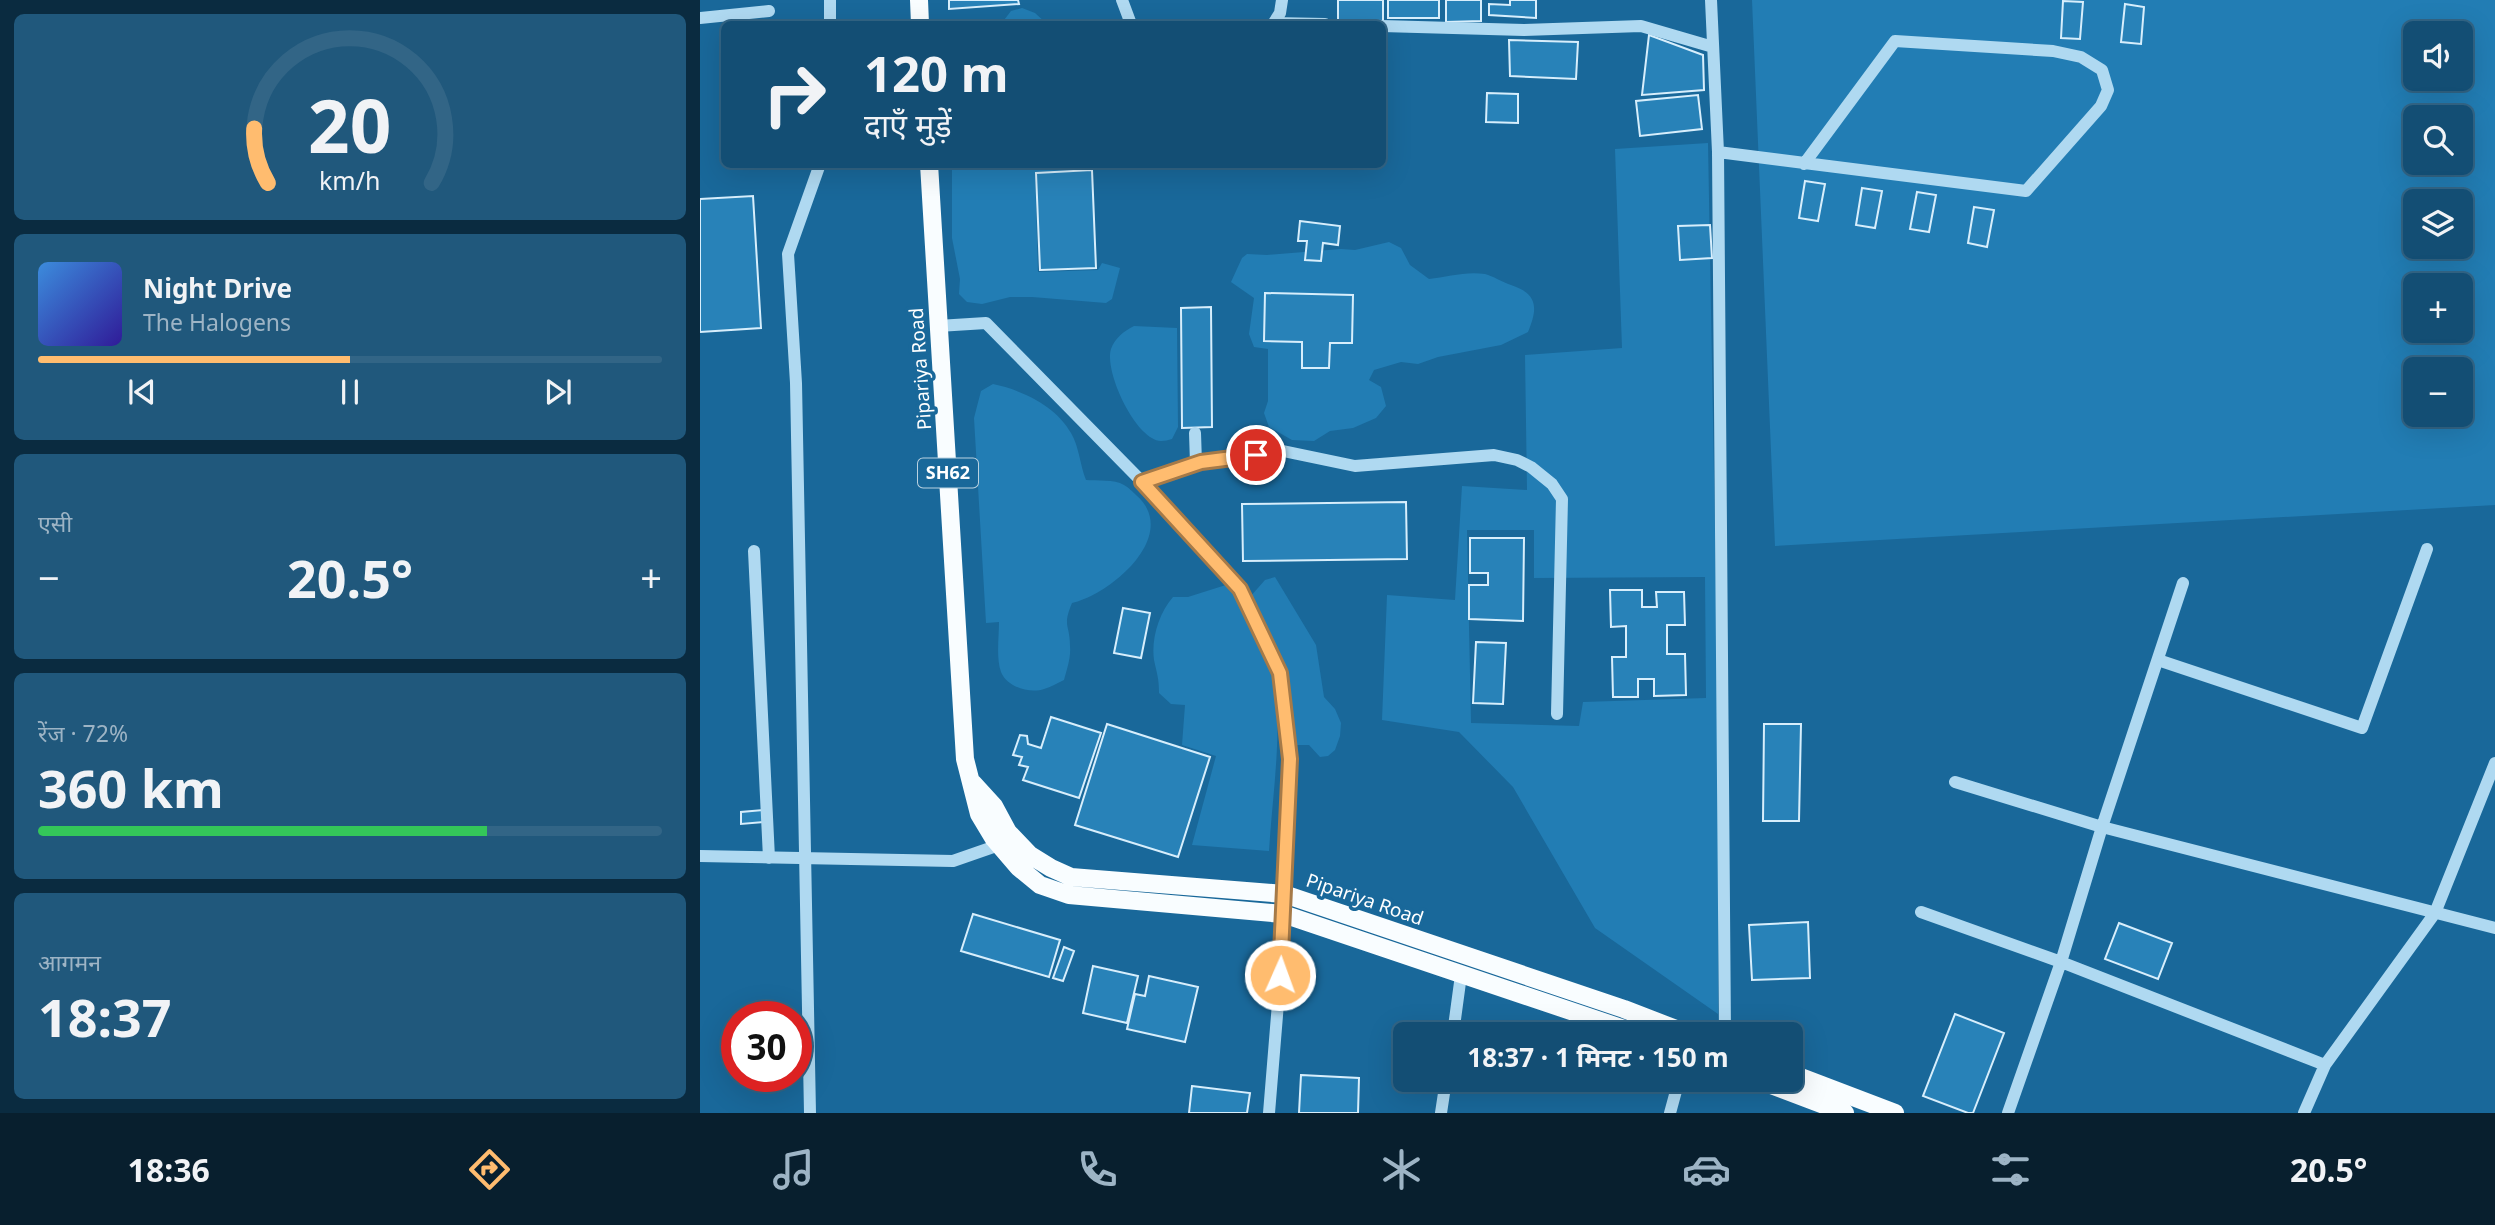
<!DOCTYPE html>
<html lang="hi">
<meta charset="utf-8">
<style>
:root{--surface:#134e74;--page:#20587c;--text:#f1f3f6;--muted:#9db4c5;--line:#326586;--accent:#ffbc6f}
body{margin:0;font-family:"Noto Sans","Noto Sans Devanagari",sans-serif;background:var(--page);color:var(--text);height:100vh;display:flex;flex-direction:column;font-size:26px;white-space:nowrap}
*{box-sizing:border-box;margin:0}
p{font-size:23px;color:var(--muted)}
.icon{flex:none;width:38px;height:38px;fill:none;stroke:currentColor;stroke-width:2;stroke-linecap:round;stroke-linejoin:round}
.map{position:relative;flex:1;overflow:hidden}
.sheet{display:flex;flex-direction:column;gap:14px;padding:14px;background:#0a2b40;width:700px}
.sheet>*{flex:none}
.top-card{position:absolute;left:21px;top:21px;width:665px;height:147px;border-radius:10px;box-shadow:0 7px 28px #0002,0 0 0 2px var(--line);background:#134e74;color:var(--text);overflow:hidden}
.fabs{position:absolute;left:1703px;top:21px;display:grid;gap:14px}
.fabs a{display:grid;place-items:center;width:70px;height:70px;border-radius:10px;background:var(--surface);box-shadow:0 7px 28px #0002,0 0 0 2px var(--line);font-size:35px}
.speed{position:absolute;left:21px;top:1001px;display:flex;gap:14px;font-size:35px;font-weight:700;text-align:center}
.speed>*{display:grid;place-content:center;width:91px;height:91px;border-radius:50%;background:var(--surface);box-shadow:0 7px 28px #0002,0 0 0 2px var(--line);line-height:1}
.speed .limit{border:10px solid #d22;background:#fff;color:#111}
.pin{position:absolute;display:grid;place-items:center;width:60px;height:60px;color:#fff;margin:-30px;border:4px solid #fff;border-radius:50%;box-shadow:0 2px 7px #0007}
.me{position:absolute;width:77px;margin:-38px;rotate:2deg;stroke-linejoin:round;filter:drop-shadow(0 0 5px #0008)}
.turn{display:flex;align-items:center;gap:24px;height:147px;padding:0 28px;font-size:32px}
.turn .icon{width:91px;height:91px;stroke-width:2.5}
.turn b{display:block;font-size:49px;line-height:60px}
.big{font-size:52px;font-weight:700;line-height:1.1}
.sheet .widget{flex:1;display:flex;flex-direction:column;justify-content:center;gap:10px;min-width:0;padding:0 24px;border-radius:10px;background:var(--page)}
.sheet .dial{align-items:center;gap:0}
.dial svg{height:182px;overflow:visible;fill:none;stroke:var(--line);stroke-width:7;stroke-linecap:round;text-anchor:middle}
.dial text{fill:var(--text);stroke:none}
.song{display:flex;align-items:center;gap:21px}
.cover{width:84px;height:84px;border-radius:10px;background:linear-gradient(135deg,hsl(210 70% 55%),hsl(250 70% 35%))}
.played{height:7px;border-radius:4px;background:linear-gradient(90deg,var(--accent) 50%,var(--line) 50%)}
.keys{display:flex;justify-content:space-around;direction:ltr}
.heat{display:flex;justify-content:space-between;align-items:center;font-size:38px;direction:ltr}
.charge{height:10px;border-radius:5px;background:linear-gradient(90deg,#34c759 72%,var(--line) 0)}
.trip{position:absolute;left:693px;top:1022px;width:410px;height:70px;border-radius:10px;background:var(--surface);box-shadow:0 7px 28px #0002,0 0 0 2px var(--line);font-weight:700;line-height:70px;text-align:center}
.tab-bar{display:flex;height:112px;justify-content:space-around;align-items:center;background:#081f2e;color:var(--muted)}
.tab-bar .icon{width:49px;height:49px}
.tab-bar .on{color:var(--accent)}
.tab-bar b{font-size:32px;color:var(--text)}
main{display:flex;flex:1;min-height:0}
.map>svg:first-child{display:block}
.green{fill:#227db4;fill-rule:evenodd}
.building{fill:#2882b8;stroke:#d7eefc;stroke-width:2}
.lines{fill:none;stroke-linecap:round;stroke-linejoin:round}
.minor{stroke:#afd9f1;stroke-width:12}
.major{stroke:#f9fdff;stroke-width:18}
.route-casing{stroke:#a67a48;stroke-width:18}
.route{stroke:#ffbc6f;stroke-width:12}
.labels{text-anchor:middle;stroke-width:7;stroke-linejoin:round;paint-order:stroke}
.shield{fill:#19689a;stroke:#bad2e1;stroke-width:2}
.shield-label{font-size:18px;font-weight:bold;fill:#fff}
.street-label{font-size:19px;fill:#fff;stroke:#19689a}
</style>
<main>
<section class="sheet">
<div class="widget dial"><svg viewBox="0 0 100 80">
<path d="M14 69A42 42 0 1 1 86 69"/>
<path d="M14 69A42 42 0 0 1 8 45" stroke="#ffbc6f"/>
<text x="50" y="56" font-size="32" font-weight="700">20</text>
<text x="50" y="72" font-size="11">km/h</text>
</svg></div>
<div class="widget">
<div class="song"><i class="cover"></i><div><b>Night Drive</b><p>The Halogens</p></div></div>
<div class="played"></div>
<div class="keys"><svg class="icon" aria-label="previous" viewBox="0 0 24 24"><path d="M18 5L8 12l10 7zM5 5v14"/></svg><svg class="icon" aria-label="pause" viewBox="0 0 24 24"><path d="M8 5v14M16 5v14"/></svg><svg class="icon" aria-label="next" viewBox="0 0 24 24"><path d="M6 5l10 7-10 7zM19 5v14"/></svg></div>
</div>
<div class="widget"><p>एसी</p>
<div class="heat"><a>−</a><b class="big">20.5°</b><a>+</a></div>
</div>
<div class="widget"><p>रेंज · 72%</p><b class="big">360 km</b><div class="charge"></div></div>
<div class="widget"><p>आगमन</p><b class="big">18:37</b></div>
</section>
<div class="map">
<svg width="1795" height="1113" viewBox="0 0 1795 1113">
<rect width="100%" height="100%" fill="#19689a"/>
<path class="green" d="M1052,0H1795V505L1075,546ZM1715,33H1760V79H1715ZM1715,117H1760V163H1715ZM1715,201H1760V247H1715ZM1715,285H1760V331H1715ZM1715,369H1760V415H1715Z
M322,8L335,13L347,24H301L311,11Z
M1008,143L1018,699V1014L895,928L813,787L759,732L682,720L687,595L755,600L762,486L827,490L825,355L922,348L915,149ZM767,530H834V578L1005,577L1006,698L883,702L879,726L771,723Z
M252,165H385V169L335,172L338,272L398,270L402,263L420,268L412,299L406,303L332,297H310L282,304L267,302L259,294L260,279L252,238Z
M689,242L701,248L710,265L729,279C747,277 766,271 785,274C793,276 802,282 811,285C838,294 838,308 828,332L801,345L738,357L718,364L701,362L674,370L669,380L681,387L686,406L676,418L653,428L630,431L614,441L592,440L569,427L564,413L568,401V349L554,347L549,334L554,298L531,282L542,258L547,254L567,255L641,249L655,250Z
M434,326L477,328L478,427L472,439C468,440 465,441 461,441C435,439 404,371 411,349C415,338 424,331 434,326Z
M293,384C322,390 356,406 371,433C379,446 380,465 386,480C397,481 414,479 424,485C428,487 433,492 436,495C481,534 412,594 372,603C362,627 370,624 370,646C371,658 367,669 364,680C357,683 351,687 344,689C330,694 307,687 301,672C296,658 299,637 299,622L286,623L274,418L281,391Z
M575,577L616,645L624,697L635,709L641,723L640,736L635,750L628,756L620,757L609,745H592L586,670L550,597L565,580Z
M529,584C545,606 573,667 576,693C581,744 572,800 569,851L492,845L516,756L482,745L485,705L471,704L459,693C459,678 457,674 454,660C451,639 459,613 473,597H488Z"/>
<path class="building" d="M249,0H318L319,4L249,9Z
M638,0H683V21L638,20Z
M688,0H739V18H688Z
M746,0H781V21L746,22Z
M810,0H836V18L789,15V4L810,5Z
M1363,1L1383,2L1380,39L1361,38Z
M1425,4L1444,7L1441,44L1421,42Z
M949,35L1003,55L1004,90L942,95Z
M809,40L878,42L876,79L810,76Z
M787,93L818,94V123L786,122Z
M998,95L1002,129L940,136L936,101Z
M392,170L396,268L340,270L336,173Z
M1105,181L1125,184L1118,221L1099,218Z
M1162,188L1182,191L1175,228L1156,225Z
M1217,192L1236,195L1229,232L1210,229Z
M53,196L61,328L0,332V199Z
M1274,207L1294,210L1287,247L1268,243Z
M600,221L640,226L638,245L623,243L621,261L605,260L607,241H598Z
M1010,225L1012,258L980,260L978,226Z
M565,293L653,295L652,343H630L629,368H602V342L564,341Z
M511,307L512,427L482,428L481,308Z
M706,502L707,559L543,561L542,504Z
M770,538H824L823,621L769,619V585H788V573H770Z
M910,590H942V607H957L956,592H984L985,625H967V654H985L986,695L954,696V679H938V697H913L912,657H926V626L911,627Z
M423,608L450,613L441,658L414,653Z
M776,642L806,643L803,704L773,703Z
M351,717L401,733L379,798L323,780L328,767L319,765L322,757L313,755L320,735L327,736L328,744L341,748Z
M407,724L510,757L478,857L375,825Z
M1064,724H1101L1099,821H1063Z
M63,810L64,822L41,824V812Z
M273,914L360,940L349,977L261,951Z
M1108,922L1110,978L1052,980L1049,925Z
M1419,923L1472,943L1458,979L1405,959Z
M364,947L374,951L363,981L353,978Z
M393,966L438,976L427,1023L383,1013Z
M449,976L498,987L485,1042L427,1029L435,994L445,996Z
M1255,1014L1304,1033L1273,1113H1268L1223,1096Z
M601,1075L659,1078L658,1113H599Z
M492,1086L550,1093L547,1113H489Z"/>
<g class="lines">
<path class="minor" d="M130,0V24
M422,0L431,24
M1011,0L1018,152L1025,1034
M0,18L69,11
M574,23L625,24
M573,24L580,13L582,0
M682,26L824,30L941,26L1013,47
M1018,152L1326,191L1401,106L1408,90L1402,70L1381,57L1353,51L1195,41L1104,164
M238,326L286,323L458,498L540,589L580,673L590,759L580,979L569,1113
M495,433L496,463
M442,482L501,462L583,451L655,466L794,455L817,460L831,467L852,484L862,499L857,714
M54,551L69,858
M1458,660L1662,728L1727,549
M1255,782L1402,827L1795,928
M0,856L253,861L299,845
M1221,912L1361,962L1625,1065
M753,1034L761,975
M110,1113L96,383L88,254L120,164
M741,1113L746,1080
M970,1113L979,1080
M1308,1113L1361,962L1402,827L1483,583
M1604,1113L1625,1065L1735,913L1795,763"/>
<path class="major" d="M219,0L220,24
M229,164L265,759L279,814L294,839L318,867L340,885L369,895L583,914L939,1034
M273,783L294,806L308,832L330,855L351,868L371,877L584,894L924,1009L989,1034
M1090,1073L1195,1113
M1058,1080L1145,1113"/>
</g>
<g class="lines">
<defs>
<path id="route" d="M556,455L501,462L442,482L540,589L580,673L590,759L580,975"/>
</defs>
<use href="#route" class="route-casing"/>
<use href="#route" class="route"/>
</g>
<g class="labels">
<rect class="shield" x="218" y="458.5" width="60" height="29" rx="5"/>
<g class="shield-label">
<text x="248" y="479">SH62</text>
</g>
<g class="street-label">
<text transform="translate(220 369) rotate(-94)" y="7">Pipariya Road</text>
<text transform="translate(665 899) rotate(19)" y="7">Pipariya Road</text>
</g>
</g>
</svg>
<div class="fabs">
<a><svg class="icon" aria-label="sound" viewBox="0 0 24 24"><path d="M4 9h4l5-4v14l-5-4H4zM17 9q2 3 0 6"/></svg></a>
<a><svg class="icon" aria-label="search" viewBox="0 0 24 24"><circle cx="10" cy="10" r="6"/><path d="M15 15l6 6"/></svg></a>
<a><svg class="icon" aria-label="layers" viewBox="0 0 24 24"><path d="M12 4l9 5-9 5-9-5zM3 14l9 5 9-5"/></svg></a>
<a>+</a>
<a>−</a>
</div>
<div class="speed"><div class="limit">30</div></div>
<div class="pin" style="left:556px;top:455px;background:#d93025"><svg class="icon" aria-label="arrive" viewBox="0 0 24 24"><path d="M6 21V4h12l-3 4 3 4H6"/></svg></div>
<svg class="me" style="left:580px;top:975px" viewBox="-20 -20 40 40"><circle r="17" fill="#ffbc6f" stroke="#fff" stroke-width="3"/><path d="M0-11L8 9 0 5-8 9z" fill="#fff"/></svg>
<div class="trip">18:37 · 1 मिनट · 150 m</div>
<div class="top-card">
<div class="turn"><svg class="icon" aria-label="right" viewBox="0 0 24 24"><path d="M7 20v-9h11M14 6l5 5-5 5"/></svg><div><b>120 m</b>दाएँ मुड़ें</div></div>
</div>
</div>
</main>
<nav class="tab-bar">
<b>18:36</b>
<svg class="icon on" aria-label="directions" viewBox="0 0 24 24"><path d="M12 3l9 9-9 9-9-9zM9 14v-3h6M13 9l2 2-2 2"/></svg>
<svg class="icon" aria-label="music" viewBox="0 0 24 24"><path d="M9 18V5l10-2v13"/><circle cx="6" cy="18" r="3"/><circle cx="16" cy="16" r="3"/></svg>
<svg class="icon" aria-label="phone" viewBox="0 0 24 24"><path d="M5 4h4l2 5-3 2q2 4 5 5l2-3 5 2v4C11 20 4 13 5 4z"/></svg>
<svg class="icon" aria-label="climate" viewBox="0 0 24 24"><path d="M12 3v18M4 7l16 10M4 17L20 7"/></svg>
<svg class="icon" aria-label="car" viewBox="0 0 24 24"><path d="M5 17H2v-5l4-1 3-4h7l3 4 3 1v5h-3M9 17h6M6 11h13"/><circle cx="7" cy="17" r="2"/><circle cx="17" cy="17" r="2"/></svg>
<svg class="icon" aria-label="filters" viewBox="0 0 24 24"><path d="M4 7h16M4 17h16"/><circle cx="9" cy="7" r="2"/><circle cx="15" cy="17" r="2"/></svg>
<b>20.5°</b>
</nav>
